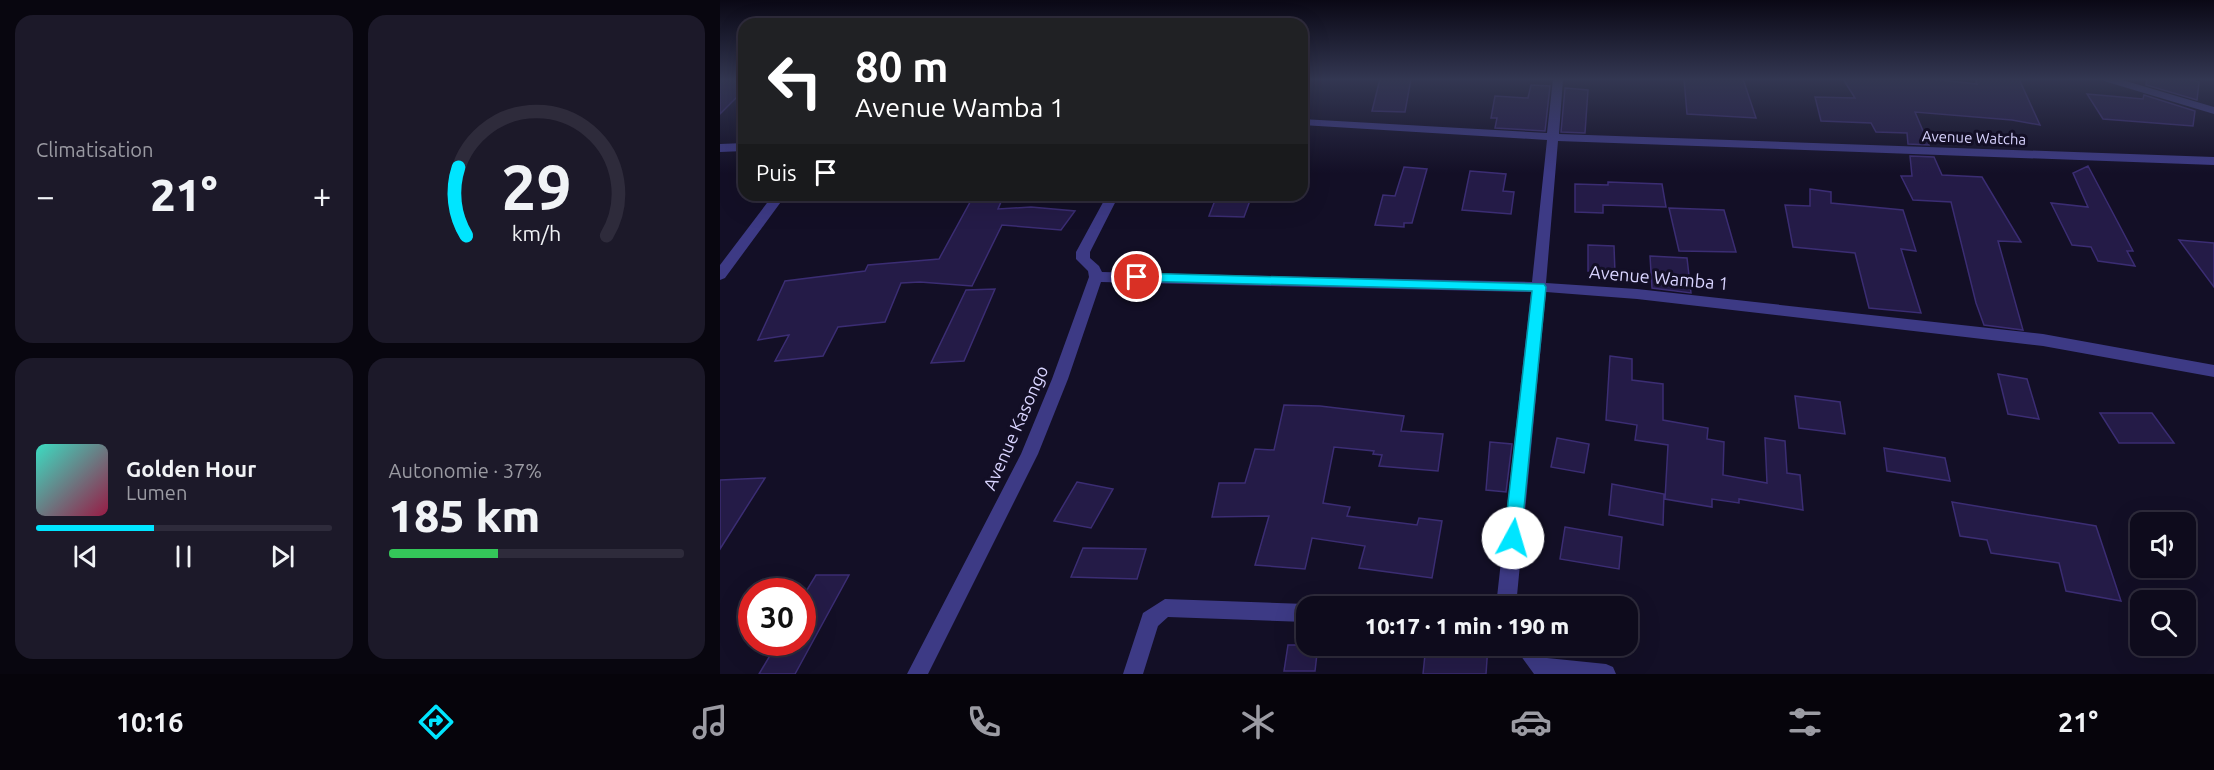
<!DOCTYPE html>
<html lang="fr">
<meta charset="utf-8">
<style>
:root{--surface:#0e0b1c;--page:#1c1929;--text:#f1f3f6;--muted:#9b9ba3;--line:#2e2b3b;--accent:#00e5ff}
body{margin:0;font-family:Ubuntu,sans-serif;background:var(--page);color:var(--text);height:100vh;display:flex;flex-direction:column;font-size:22px;white-space:nowrap}
*{box-sizing:border-box;margin:0}
p{font-size:20px;color:var(--muted)}
.icon{flex:none;width:33px;height:33px;fill:none;stroke:currentColor;stroke-width:2;stroke-linecap:round;stroke-linejoin:round}
.map{position:relative;flex:1;overflow:hidden}
.sheet{display:flex;flex-direction:column;gap:15px;padding:15px;background:#08060f;width:720px}
.sheet>*{flex:none}
.hud{position:absolute;left:18px;top:18px;width:570px;height:183px;border-radius:18px;box-shadow:0 6px 24px #0002,0 0 0 2px var(--line);background:#202124;color:#fff;overflow:hidden}
.buttons{position:absolute;left:1410px;top:512px;display:grid;gap:12px}
.buttons a{display:grid;place-items:center;width:66px;height:66px;border-radius:12px;background:var(--surface);box-shadow:0 6px 24px #0002,0 0 0 2px var(--line);font-size:30px}
.speed{position:absolute;left:18px;top:578px;display:flex;gap:12px;font-size:30px;font-weight:700;text-align:center}
.speed>*{display:grid;place-content:center;width:78px;height:78px;border-radius:50%;background:var(--surface);box-shadow:0 6px 24px #0002,0 0 0 2px var(--line);line-height:1}
.speed .limit{border:9px solid #d22;background:#fff;color:#111}
.pin{position:absolute;display:grid;place-items:center;width:51px;height:51px;color:#fff;margin:-26px;border:3px solid #fff;border-radius:50%;box-shadow:0 2px 6px #0007}
.me{position:absolute;width:66px;margin:-33px;rotate:6deg;stroke-linejoin:round;filter:drop-shadow(0 0 4px #0008)}
.turn{display:flex;align-items:center;gap:21px;height:126px;padding:0 18px;font-size:27px}
.turn .icon{width:78px;height:78px;stroke-width:2.5}
.turn b{display:block;font-size:42px;line-height:51px}
.then{display:flex;align-items:center;height:57px;padding:0 18px;background:#0003;gap:12px;font-size:22px}
.big{font-size:45px;font-weight:800;line-height:1.1}
.sheet .tile{flex:1;display:flex;flex-direction:column;justify-content:center;gap:9px;min-width:0;padding:0 21px;border-radius:18px;background:var(--page)}
.sheet .dial{align-items:center;gap:0}
.dial svg{height:156px;overflow:visible;fill:none;stroke:var(--line);stroke-width:7;stroke-linecap:round;text-anchor:middle}
.dial text{fill:var(--text);stroke:none}
.song{display:flex;align-items:center;gap:18px}
.cover{width:72px;height:72px;border-radius:9px;background:linear-gradient(135deg,hsl(170 70% 55%),hsl(340 70% 35%))}
.played{height:6px;border-radius:3px;background:linear-gradient(90deg,var(--accent) 40%,var(--line) 40%)}
.keys{display:flex;justify-content:space-around;direction:ltr}
.heat{display:flex;justify-content:space-between;align-items:center;font-size:33px;direction:ltr}
.charge{height:9px;border-radius:4px;background:linear-gradient(90deg,#34c759 37%,var(--line) 0)}
.sheet .tiles{flex:1;display:grid;gap:15px;grid-template-columns:repeat(2,1fr)}
.trip{position:absolute;left:576px;top:596px;width:342px;height:60px;border-radius:18px;background:var(--surface);box-shadow:0 6px 24px #0002,0 0 0 2px var(--line);font-weight:800;line-height:60px;text-align:center}
.tabs{display:flex;height:96px;justify-content:space-around;align-items:center;background:#06040b;color:var(--muted)}
.tabs .icon{width:42px;height:42px}
.tabs .current{color:var(--accent)}
.tabs b{font-size:27px;color:var(--text)}
main{display:flex;flex:1;min-height:0}
.map>svg:first-child{display:block}
.building{fill:#241b47;stroke:#3b2d73;stroke-width:1.5}
.lines{fill:none;stroke-linecap:round;stroke-linejoin:round}
.minor{fill:#3d3a85;fill-rule:evenodd}
.route{fill:#00e5ff;stroke:#0095a6;stroke-width:1.5}
.labels{text-anchor:middle;stroke-width:6;stroke-linejoin:round;paint-order:stroke}
.far-street-label{font-size:15px;fill:#d9d4ff;stroke:#130f26}
.street-label{font-size:18px;fill:#d9d4ff;stroke:#130f26}
</style>
<main>
<section class="sheet">
<div class="tiles">
<div class="tile"><p>Climatisation</p>
<div class="heat"><a>−</a><b class="big">21°</b><a>+</a></div>
</div>
<div class="tile dial"><svg viewBox="0 0 100 80">
<path d="M14 69A42 42 0 1 1 86 69"/>
<path d="M14 69A42 42 0 0 1 10 34" stroke="#00e5ff"/>
<text x="50" y="56" font-size="32" font-weight="700">29</text>
<text x="50" y="72" font-size="11">km/h</text>
</svg></div>
<div class="tile">
<div class="song"><i class="cover"></i><div><b>Golden Hour</b><p>Lumen</p></div></div>
<div class="played"></div>
<div class="keys"><svg class="icon" aria-label="previous" viewBox="0 0 24 24"><path d="M18 5L8 12l10 7zM5 5v14"/></svg><svg class="icon" aria-label="pause" viewBox="0 0 24 24"><path d="M8 5v14M16 5v14"/></svg><svg class="icon" aria-label="next" viewBox="0 0 24 24"><path d="M6 5l10 7-10 7zM19 5v14"/></svg></div>
</div>
<div class="tile"><p>Autonomie · 37%</p><b class="big">185 km</b><div class="charge"></div></div>
</div>
</section>
<div class="map">
<svg width="1494" height="674" viewBox="0 0 1494 674">
<rect width="100%" height="100%" fill="#130f26"/>
<path class="building" d="M0,79H24V90L0,114Z
M660,79H691L685,112L652,111Z
M964,79H1023L1036,118L967,114Z
M1123,79H1212L1257,84L1255,79H1299L1320,125L1292,120L1195,112L1209,145L1188,144L1187,133L1156,132L1151,123L1101,121L1095,97L1135,98Z
M1427,79H1468L1479,82L1477,100L1426,85Z
M811,85L830,86L825,131L775,128L777,118H771L775,96L808,98Z
M845,88L868,90L865,133L841,132Z
M1367,94L1423,99L1424,95L1475,111L1473,126L1383,119Z
M1190,156L1214,157L1222,175L1262,177L1301,242L1278,241L1303,330L1264,325L1256,303L1231,202L1193,200L1181,176H1192Z
M1368,166L1413,251H1407L1415,266L1378,261L1371,247L1352,245L1331,203L1368,207L1353,173Z
M684,167L707,169L692,223H684V227L655,225L663,195L675,196Z
M750,171L786,174L783,191L794,192L791,214L742,210Z
M888,182L942,184L946,207L883,205V213L855,212V184L888,185Z
M1090,189L1111,192V203L1183,210L1196,251L1181,249L1201,313L1149,308L1135,253L1073,247L1065,205L1090,206Z
M254,195H284L278,209L311,207L355,211L341,230L282,225L252,286L200,282L181,283L165,322L118,327L103,356L55,361L69,335L38,340L65,281L145,271L148,265L219,259Z
M497,195H532L524,217L489,216Z
M949,208L1004,210L1016,252L959,251Z
M1459,240L1494,243V287Z
M868,245L894,246L895,273L868,271Z
M930,256L967,258L971,293L932,288Z
M275,289L244,361L211,363L246,290Z
M890,356L912,359V380L943,384V420L988,428L987,439L1004,442L1003,475L1047,483L1045,438L1065,441L1067,473L1080,475L1083,510L1019,499V503L992,499V507L945,499L948,445L915,440L917,425L886,420Z
M1278,374L1307,379L1319,419L1288,414Z
M1075,396L1120,402L1125,434L1079,428Z
M564,405L600,406L684,416L681,431L723,434L718,471L659,466L662,455L653,454L654,451L614,447L603,503L630,507L627,516L697,525L699,518L722,521L712,578L639,568L645,546L592,538L585,569L535,565L549,516L492,517L499,483H525L535,449L554,450Z
M1380,413H1432L1454,443H1399Z
M837,438L869,444L864,473L831,467Z
M770,442L792,444L786,492L766,490Z
M1164,448L1225,458L1230,481L1167,471Z
M45,478L0,549V480Z
M357,482L393,489L371,528L334,521Z
M892,484L944,494L943,525L889,515Z
M1232,502L1376,526L1401,601L1346,591L1339,563L1271,553L1267,540L1240,536Z
M845,527L902,537L899,569L840,559Z
M363,548L426,549L417,579L351,577Z
M96,575H129L75,674H39L58,642H82V598Z
M568,645H598L595,671H564Z
M706,645H768L766,674H703Z"/>
<g class="lines">
<path class="minor" d="M833,79H843L839,134L1494,157V165L838,141L826,283L917,289L1323,334L1494,365V377L1323,346L917,299L826,292L796,606H776L811,292L381,282L348,379L318,454L208,674H187L301,454L332,379L369,277L368,271L356,259V252L387,195H399L370,252V258L379,266L382,272L812,282L827,140L582,125V119L827,133Z
M1383,79H1399L1494,107V114L1384,81Z
M24,143V151L0,152V144Z
M53,195H66L5,278L0,280V265Z
M445,599L586,604L592,606H586V622L448,617L438,626L423,674H403L423,613Z
M793,645H816L827,658L886,664L893,667L896,674H814Z"/>
</g>
<linearGradient id="sky" x2="0" y2="1"><stop stop-color="#0a0815"/><stop offset="0.46" stop-color="#333752"/><stop offset="1" stop-color="#333752" stop-opacity="0"/></linearGradient>
<rect width="1494" height="173" fill="url(#sky)"/>
<path class="route" d="M417,273L824,284L826,287L801,538L799,543L793,545L787,543L784,538L812,291L417,281L411,277Z"/>
<g class="labels">
<g class="far-street-label">
<text transform="translate(1254 138) rotate(2)" y="5">Avenue Watcha</text>
</g>
<g class="street-label">
<text transform="translate(939 278) rotate(5)" y="6">Avenue Wamba 1</text>
<text transform="translate(296 428) rotate(-66)" y="6">Avenue Kasongo</text>
</g>
</g>
</svg>
<div class="buttons">
<a><svg class="icon" aria-label="sound" viewBox="0 0 24 24"><path d="M4 9h4l5-4v14l-5-4H4zM17 9q2 3 0 6"/></svg></a>
<a><svg class="icon" aria-label="search" viewBox="0 0 24 24"><circle cx="10" cy="10" r="6"/><path d="M15 15l6 6"/></svg></a>
</div>
<div class="speed"><div class="limit">30</div></div>
<div class="pin" style="left:417px;top:277px;background:#d93025"><svg class="icon" aria-label="arrive" viewBox="0 0 24 24"><path d="M6 21V4h12l-3 4 3 4H6"/></svg></div>
<svg class="me" style="left:793px;top:538px" viewBox="-20 -20 40 40"><circle r="19" fill="#fff"/><path d="M0-13L10 11 0 6-10 11z" fill="#00e5ff"/></svg>
<div class="trip">10:17 · 1 min · 190 m</div>
<div class="hud">
<div class="turn"><svg class="icon" aria-label="left" viewBox="0 0 24 24"><path d="M17 20v-9H6M10 6l-5 5 5 5"/></svg><div><b>80 m</b>Avenue Wamba 1</div></div>
<div class="then">Puis<svg class="icon" aria-label="arrive" viewBox="0 0 24 24"><path d="M6 21V4h12l-3 4 3 4H6"/></svg></div>
</div>
</div>
</main>
<nav class="tabs">
<b>10:16</b>
<svg class="icon current" aria-label="directions" viewBox="0 0 24 24"><path d="M12 3l9 9-9 9-9-9zM9 14v-3h6M13 9l2 2-2 2"/></svg>
<svg class="icon" aria-label="music" viewBox="0 0 24 24"><path d="M9 18V5l10-2v13"/><circle cx="6" cy="18" r="3"/><circle cx="16" cy="16" r="3"/></svg>
<svg class="icon" aria-label="phone" viewBox="0 0 24 24"><path d="M5 4h4l2 5-3 2q2 4 5 5l2-3 5 2v4C11 20 4 13 5 4z"/></svg>
<svg class="icon" aria-label="climate" viewBox="0 0 24 24"><path d="M12 3v18M4 7l16 10M4 17L20 7"/></svg>
<svg class="icon" aria-label="car" viewBox="0 0 24 24"><path d="M5 17H2v-5l4-1 3-4h7l3 4 3 1v5h-3M9 17h6M6 11h13"/><circle cx="7" cy="17" r="2"/><circle cx="17" cy="17" r="2"/></svg>
<svg class="icon" aria-label="filters" viewBox="0 0 24 24"><path d="M4 7h16M4 17h16"/><circle cx="9" cy="7" r="2"/><circle cx="15" cy="17" r="2"/></svg>
<b>21°</b>
</nav>
